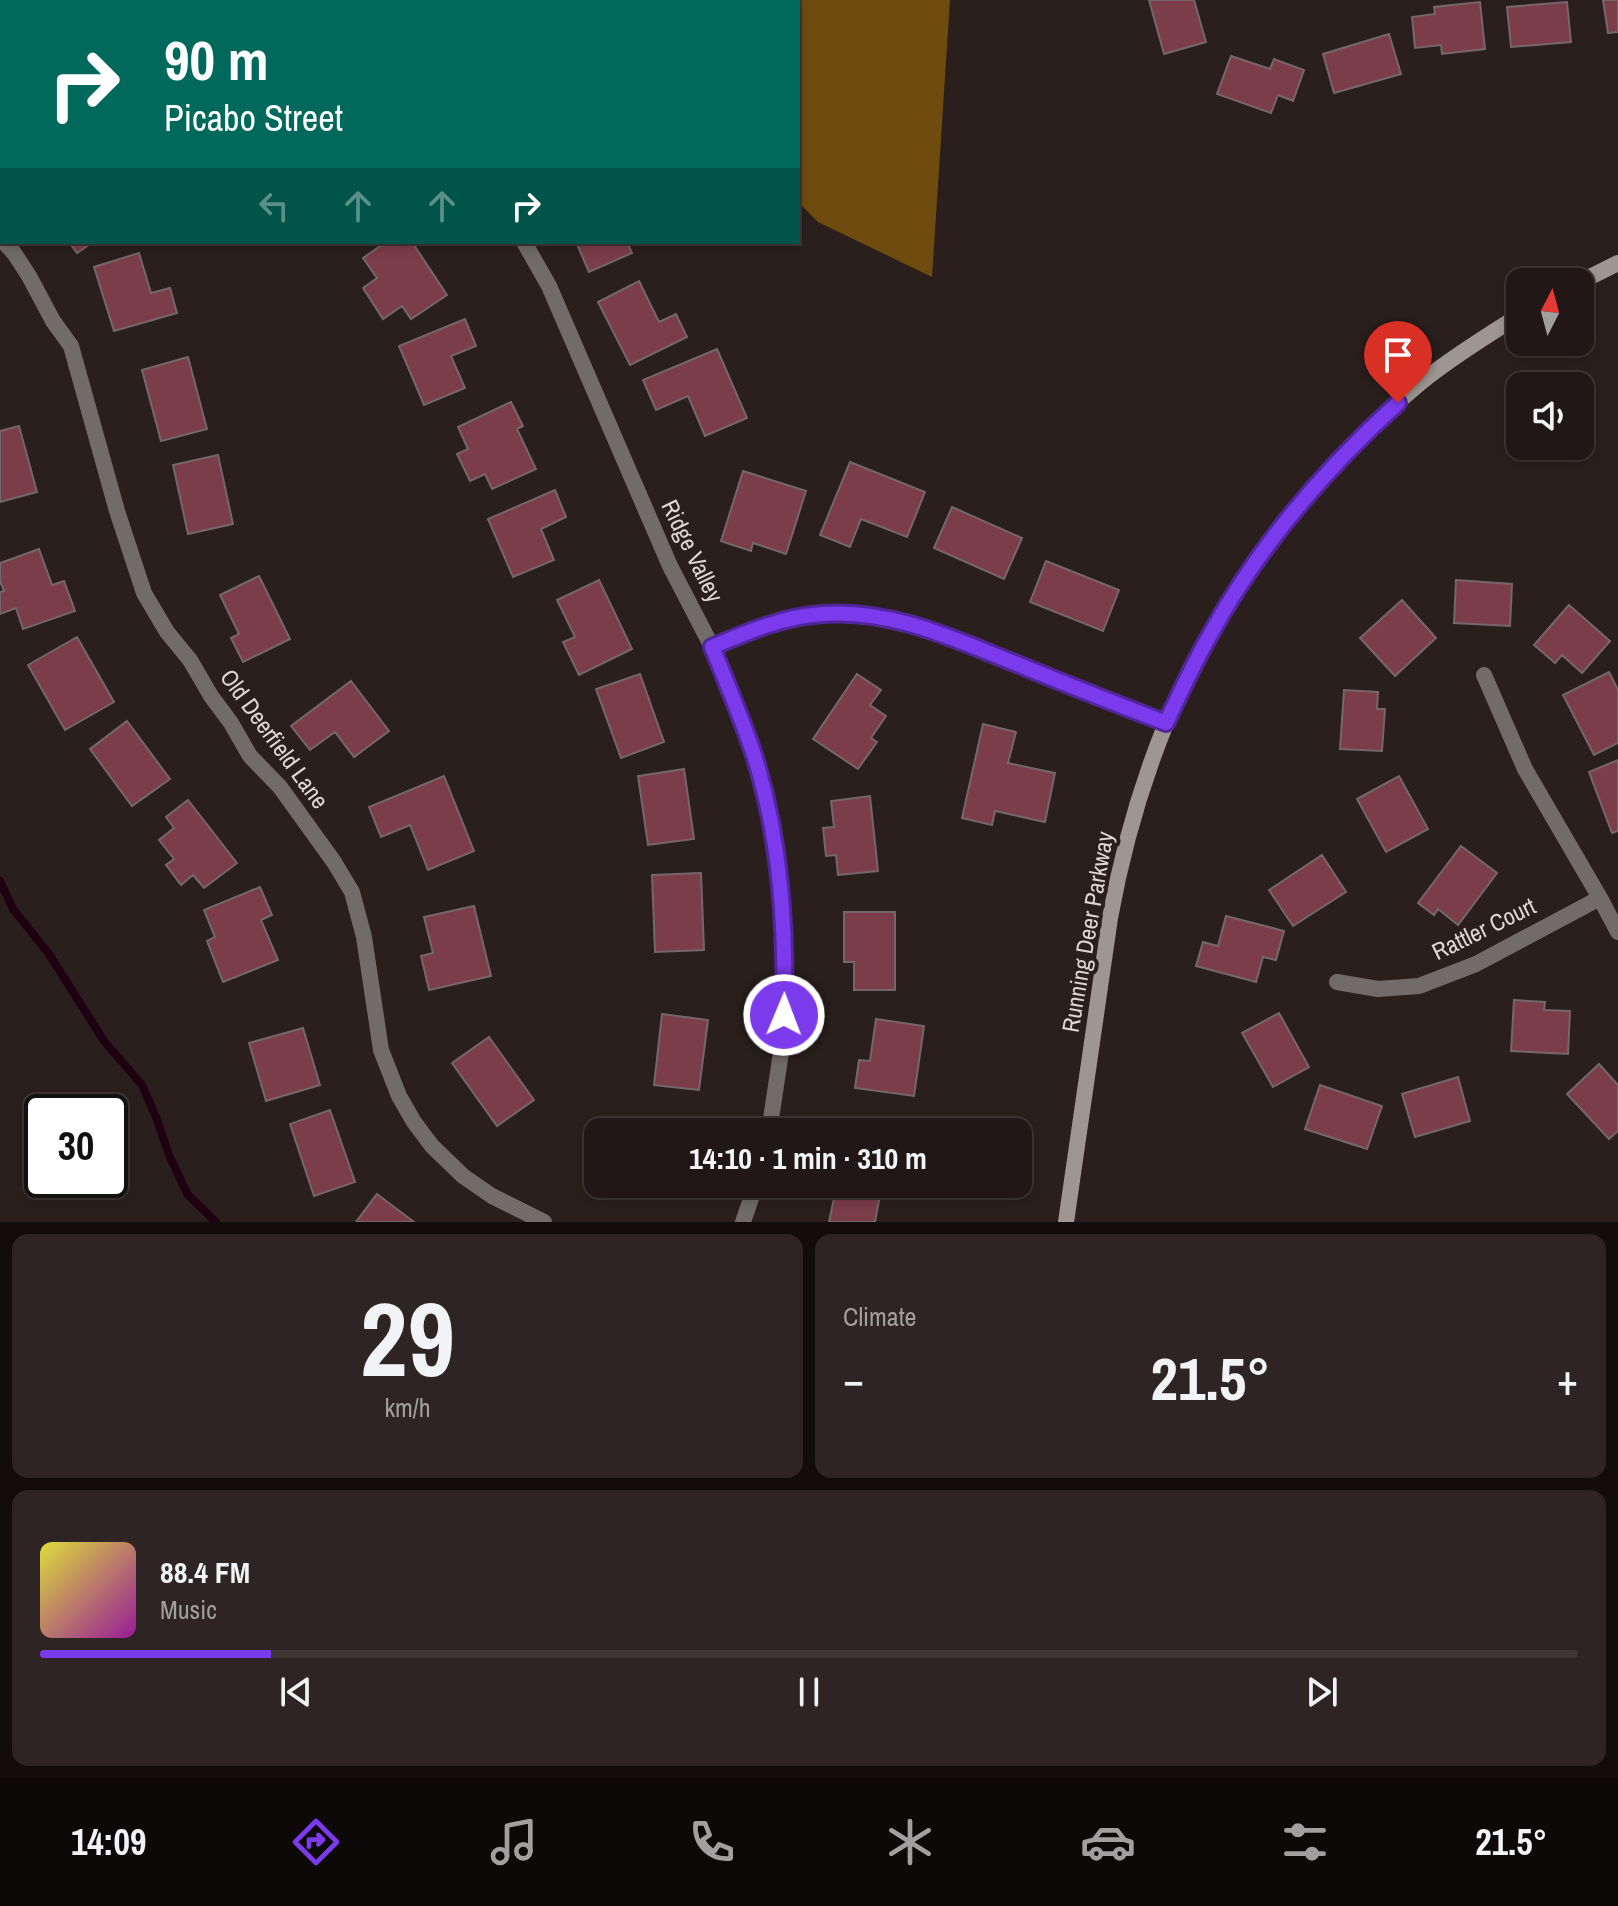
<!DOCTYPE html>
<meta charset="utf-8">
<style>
:root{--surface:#201716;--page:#2d2423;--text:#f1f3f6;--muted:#a29fa1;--line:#3d3635;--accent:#7c3aed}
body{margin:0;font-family:"Archivo Narrow",sans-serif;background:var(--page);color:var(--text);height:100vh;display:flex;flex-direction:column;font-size:30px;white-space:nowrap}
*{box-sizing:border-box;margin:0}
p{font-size:26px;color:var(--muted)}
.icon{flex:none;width:44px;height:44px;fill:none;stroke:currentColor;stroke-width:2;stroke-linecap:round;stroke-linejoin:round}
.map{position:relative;height:1222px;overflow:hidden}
.drawer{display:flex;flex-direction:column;gap:12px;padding:12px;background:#120d0c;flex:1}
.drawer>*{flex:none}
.guide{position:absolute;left:0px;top:0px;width:800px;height:244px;box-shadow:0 4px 12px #0003,0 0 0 2px var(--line);background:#00695c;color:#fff;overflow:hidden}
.needle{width:52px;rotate:6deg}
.buttons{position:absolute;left:1506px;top:268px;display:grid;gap:16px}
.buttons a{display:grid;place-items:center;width:88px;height:88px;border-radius:16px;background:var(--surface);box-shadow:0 4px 12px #0003,0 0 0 2px var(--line);font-size:40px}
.speed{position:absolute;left:24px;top:1094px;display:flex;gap:16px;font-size:40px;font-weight:700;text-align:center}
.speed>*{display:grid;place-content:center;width:104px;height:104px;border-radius:50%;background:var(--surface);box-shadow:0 4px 12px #0003,0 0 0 2px var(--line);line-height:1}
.speed .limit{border:4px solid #111;border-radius:12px;background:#fff;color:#111}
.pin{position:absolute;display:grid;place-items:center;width:68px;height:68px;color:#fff;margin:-82px -34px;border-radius:50% 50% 50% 0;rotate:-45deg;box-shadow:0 0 8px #0007}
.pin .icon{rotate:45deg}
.me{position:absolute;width:88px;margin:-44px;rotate:1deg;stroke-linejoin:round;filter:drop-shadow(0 0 6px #0008)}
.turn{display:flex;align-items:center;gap:28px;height:168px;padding:0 32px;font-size:36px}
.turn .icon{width:104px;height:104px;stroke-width:2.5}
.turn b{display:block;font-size:56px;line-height:68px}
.lanes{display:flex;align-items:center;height:76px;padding:0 32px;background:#0003;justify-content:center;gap:40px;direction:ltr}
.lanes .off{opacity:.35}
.big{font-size:60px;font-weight:700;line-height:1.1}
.drawer .tile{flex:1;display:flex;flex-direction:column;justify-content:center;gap:12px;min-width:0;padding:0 28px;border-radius:16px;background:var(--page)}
.drawer .dial{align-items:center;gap:0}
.dial b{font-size:104px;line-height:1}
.song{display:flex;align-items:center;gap:24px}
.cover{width:96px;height:96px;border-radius:12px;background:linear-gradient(135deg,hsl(60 70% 55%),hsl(300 70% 35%))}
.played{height:8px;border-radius:4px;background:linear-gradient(90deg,var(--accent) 15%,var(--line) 15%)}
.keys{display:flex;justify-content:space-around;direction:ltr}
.heat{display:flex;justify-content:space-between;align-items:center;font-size:44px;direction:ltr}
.drawer .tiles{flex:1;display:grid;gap:12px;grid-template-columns:1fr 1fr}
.tile:last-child{grid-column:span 2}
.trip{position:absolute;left:584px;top:1118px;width:448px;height:80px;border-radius:16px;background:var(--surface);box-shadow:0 4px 12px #0003,0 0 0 2px var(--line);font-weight:700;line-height:80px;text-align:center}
.dock{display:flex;height:128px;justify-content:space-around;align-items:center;background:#0d0909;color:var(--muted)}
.dock .icon{width:56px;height:56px}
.dock .on{color:var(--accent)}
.dock b{font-size:36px;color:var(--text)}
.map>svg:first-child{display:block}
.forest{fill:#704b0f}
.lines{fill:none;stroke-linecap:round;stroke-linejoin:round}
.stream{stroke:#1e0011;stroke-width:8}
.building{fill:#7c3d4a;stroke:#756769;stroke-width:2}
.street{stroke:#716c69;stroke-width:16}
.secondary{stroke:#9e9692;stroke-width:16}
.route-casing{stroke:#51269a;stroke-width:20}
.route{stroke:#7c3aed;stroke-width:14}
.labels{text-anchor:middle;stroke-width:8;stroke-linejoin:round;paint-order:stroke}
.street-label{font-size:24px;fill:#ded7d5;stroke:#2a1f1d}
</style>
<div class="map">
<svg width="1618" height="1222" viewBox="0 0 1618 1222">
<rect width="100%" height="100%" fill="#2a1f1d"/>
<path class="forest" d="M598,0H950L932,277L818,222L798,202V2H600Z"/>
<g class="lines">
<path class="stream" d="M0,881L13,909L49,954L104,1041L142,1085L156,1117L169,1155L188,1195L216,1222"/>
</g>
<path class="building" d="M140,0H208L210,2H138Z
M1149,0H1194L1206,42L1164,54Z
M1603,0H1618V32L1608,33Z
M1480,2L1485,49L1442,54L1441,45L1415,48L1412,17L1435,14L1434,7Z
M1567,2L1571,42L1511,47L1507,7Z
M1389,34L1401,74L1334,93L1323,54Z
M1231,56L1270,69L1274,59L1304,70L1293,101L1278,95L1271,113L1217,94Z
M0,100L2,102V162L0,161Z
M69,242H93L77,253Z
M386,242H412L447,295L411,319L402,306L383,319L363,288L377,278L363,258Z
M576,242H627L632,253L589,272Z
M139,253L151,293L170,288L177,313L114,331L94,267Z
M639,281L659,322L676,314L687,337L630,365L598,302Z
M465,319L476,346L451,356L465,388L424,405L399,346Z
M717,349L747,418L705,436L688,396L656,410L643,380Z
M188,357L207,429L161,441L142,370Z
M511,402L523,426L517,429L536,469L492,489L485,474L470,481L457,454L468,449L458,427Z
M19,426L37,492L0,502V431Z
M218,455L233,524L188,534L173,465Z
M850,462L925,492L907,537L861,519L850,547L820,535Z
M743,471L806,491L786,554L753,543L751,551L721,541Z
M555,490L566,517L541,529L554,560L513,577L488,519Z
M952,507L1022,538L1004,579L934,548Z
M39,549L52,585L64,581L75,611L23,629L16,608L0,614V592L4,591L0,581V563Z
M1046,561L1119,590L1103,631L1030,602Z
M259,576L290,639L243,662L231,638L239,634L220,595Z
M599,580L632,649L579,675L563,642L575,637L557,600Z
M1456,580L1512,584L1510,626L1454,623Z
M1402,600L1436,638L1395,676L1360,638Z
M1569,605L1610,641L1582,673L1562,655L1555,663L1534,645Z
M77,637L114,702L65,730L28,665Z
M1609,672L1618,690V743L1594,755L1563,695Z
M640,674L664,742L621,758L596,689Z
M857,674L881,690L870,705L886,716L871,738L877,742L858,769L813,739Z
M351,681L389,731L354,757L335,732L310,750L291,726Z
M1344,690L1378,692L1377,709H1385L1382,751L1340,749Z
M127,721L170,779L132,806L90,749Z
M983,724L1016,732L1008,763L1055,773L1045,822L995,811L992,825L962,818Z
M1618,760V831L1612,833L1589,772Z
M684,769L694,839L648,845L638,776Z
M444,776L474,851L428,870L410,825L381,837L369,807Z
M1399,776L1428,829L1386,852L1357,799Z
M870,796L878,871L838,875L836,855L826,856L823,828L834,827L831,801Z
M188,800L237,863L204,888L193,875L181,885L166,865L174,859L159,840L174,828L166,817Z
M1461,846L1497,873L1458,925L1438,909L1434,915L1418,903Z
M1322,855L1346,892L1293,926L1269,890Z
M701,873L704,950L655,952L652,875Z
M260,887L272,915L261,920L278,960L223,982L207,941L215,937L204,910Z
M474,906L491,976L429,990L421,956L433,953L424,917Z
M844,912H895V990H854V962H844Z
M1226,916L1284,931L1276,960L1263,957L1256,982L1196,966L1203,942L1218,946Z
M1514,1000L1545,1002L1544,1010L1570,1011L1568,1054L1511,1051Z
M1279,1013L1309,1067L1273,1087L1242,1033Z
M662,1014L708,1020L699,1090L654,1085Z
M876,1019L924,1026L914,1096L855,1088L859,1060L870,1061Z
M303,1028L320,1085L266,1101L249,1043Z
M489,1037L534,1100L497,1126L452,1063Z
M1599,1064L1618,1085V1131L1609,1139L1567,1094Z
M1458,1077L1470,1121L1415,1137L1402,1094Z
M1320,1085L1382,1106L1367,1149L1305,1129Z
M330,1110L355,1182L314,1196L290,1124Z
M657,1119L663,1131L680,1124L683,1132H637L635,1128Z
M620,1184H649L624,1195Z
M826,1184H882L875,1222H829L835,1193L825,1191Z
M377,1194L414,1222H356Z"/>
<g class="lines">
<path class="street" d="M347,0L349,2
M4,242L14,253L29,276L53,321L71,346L117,511L144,593L167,632L190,660L211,696L231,723L250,756L280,787L334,862L352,892L364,937L381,1050L399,1096L414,1122L432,1146L463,1176L492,1196L544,1222
M524,242L549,286L670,566L712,647L741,719L754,756L764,792L780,879L785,954L782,1046L769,1132
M712,647C747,632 785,616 823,614C889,609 952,638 1012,662C1063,683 1115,703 1166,723
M1484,675L1525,769L1600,898L1618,932
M1337,982L1378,989L1419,986L1476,964L1600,898
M743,1222L756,1184"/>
<path class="secondary" d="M1580,282L1618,263
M1066,1222L1110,918C1122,852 1140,788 1165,726C1217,597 1313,472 1420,383C1451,358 1486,336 1520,315"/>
</g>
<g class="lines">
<defs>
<path id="route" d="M784,1015C786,927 781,840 754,755C742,719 727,683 712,647C747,632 785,616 823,614C890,609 952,638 1012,662C1063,683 1114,703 1166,723C1180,693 1194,663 1210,635C1258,547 1324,470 1398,403"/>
</defs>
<use href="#route" class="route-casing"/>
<use href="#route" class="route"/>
</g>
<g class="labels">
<g class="street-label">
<text transform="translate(692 551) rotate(64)" y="8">Ridge Valley</text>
<text transform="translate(274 739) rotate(54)" y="8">Old Deerfield Lane</text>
<text transform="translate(1484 929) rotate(-26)" y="8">Rattler Court</text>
<text transform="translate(1088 932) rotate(-80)" y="8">Running Deer Parkway</text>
</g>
</g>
</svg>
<div class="buttons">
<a><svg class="needle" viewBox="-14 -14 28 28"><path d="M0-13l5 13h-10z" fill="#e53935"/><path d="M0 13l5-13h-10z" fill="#a29fa1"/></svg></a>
<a><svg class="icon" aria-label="sound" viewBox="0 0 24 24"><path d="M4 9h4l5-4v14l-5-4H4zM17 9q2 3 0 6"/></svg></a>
</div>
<div class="speed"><div class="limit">30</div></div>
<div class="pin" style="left:1398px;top:403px;background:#d93025"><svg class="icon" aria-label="arrive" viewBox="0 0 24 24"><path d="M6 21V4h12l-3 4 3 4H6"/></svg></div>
<svg class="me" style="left:784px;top:1015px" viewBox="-20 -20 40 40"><circle r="17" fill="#7c3aed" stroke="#fff" stroke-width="3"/><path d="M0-11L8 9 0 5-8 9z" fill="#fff"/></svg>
<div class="trip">14:10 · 1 min · 310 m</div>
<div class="guide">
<div class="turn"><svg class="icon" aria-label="right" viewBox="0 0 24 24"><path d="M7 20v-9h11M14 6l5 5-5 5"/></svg><div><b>90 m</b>Picabo Street</div></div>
<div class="lanes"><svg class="icon off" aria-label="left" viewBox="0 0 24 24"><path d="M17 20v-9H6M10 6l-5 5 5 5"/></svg><svg class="icon off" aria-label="ahead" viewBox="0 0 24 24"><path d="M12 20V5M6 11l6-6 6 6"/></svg><svg class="icon off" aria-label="ahead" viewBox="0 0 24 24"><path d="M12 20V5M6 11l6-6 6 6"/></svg><svg class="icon" aria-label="right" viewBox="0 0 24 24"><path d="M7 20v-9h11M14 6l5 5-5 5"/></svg></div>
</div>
</div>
<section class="drawer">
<div class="tiles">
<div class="tile dial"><b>29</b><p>km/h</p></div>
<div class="tile"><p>Climate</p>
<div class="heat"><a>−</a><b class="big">21.5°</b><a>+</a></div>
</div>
<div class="tile">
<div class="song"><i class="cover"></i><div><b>88.4 FM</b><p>Music</p></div></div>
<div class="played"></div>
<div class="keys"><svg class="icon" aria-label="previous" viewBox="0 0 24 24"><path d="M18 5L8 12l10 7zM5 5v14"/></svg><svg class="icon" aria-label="pause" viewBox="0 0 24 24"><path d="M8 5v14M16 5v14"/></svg><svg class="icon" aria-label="next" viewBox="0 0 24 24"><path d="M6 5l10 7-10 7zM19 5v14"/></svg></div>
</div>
</div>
</section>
<nav class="dock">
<b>14:09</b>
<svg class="icon on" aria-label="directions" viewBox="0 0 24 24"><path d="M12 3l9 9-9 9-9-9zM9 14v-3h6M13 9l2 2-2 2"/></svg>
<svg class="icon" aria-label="music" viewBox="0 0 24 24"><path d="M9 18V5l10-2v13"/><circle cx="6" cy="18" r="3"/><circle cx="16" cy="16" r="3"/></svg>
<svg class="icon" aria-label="phone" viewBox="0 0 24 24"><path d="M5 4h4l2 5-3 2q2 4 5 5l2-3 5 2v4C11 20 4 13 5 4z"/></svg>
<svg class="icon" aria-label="climate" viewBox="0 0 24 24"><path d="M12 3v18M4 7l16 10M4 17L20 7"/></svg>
<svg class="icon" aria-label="car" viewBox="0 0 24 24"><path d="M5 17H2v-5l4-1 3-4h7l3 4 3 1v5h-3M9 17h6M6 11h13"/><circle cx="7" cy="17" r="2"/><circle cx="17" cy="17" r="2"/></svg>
<svg class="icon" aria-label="filters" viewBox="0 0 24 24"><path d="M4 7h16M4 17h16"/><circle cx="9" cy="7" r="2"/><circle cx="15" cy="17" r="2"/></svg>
<b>21.5°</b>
</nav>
